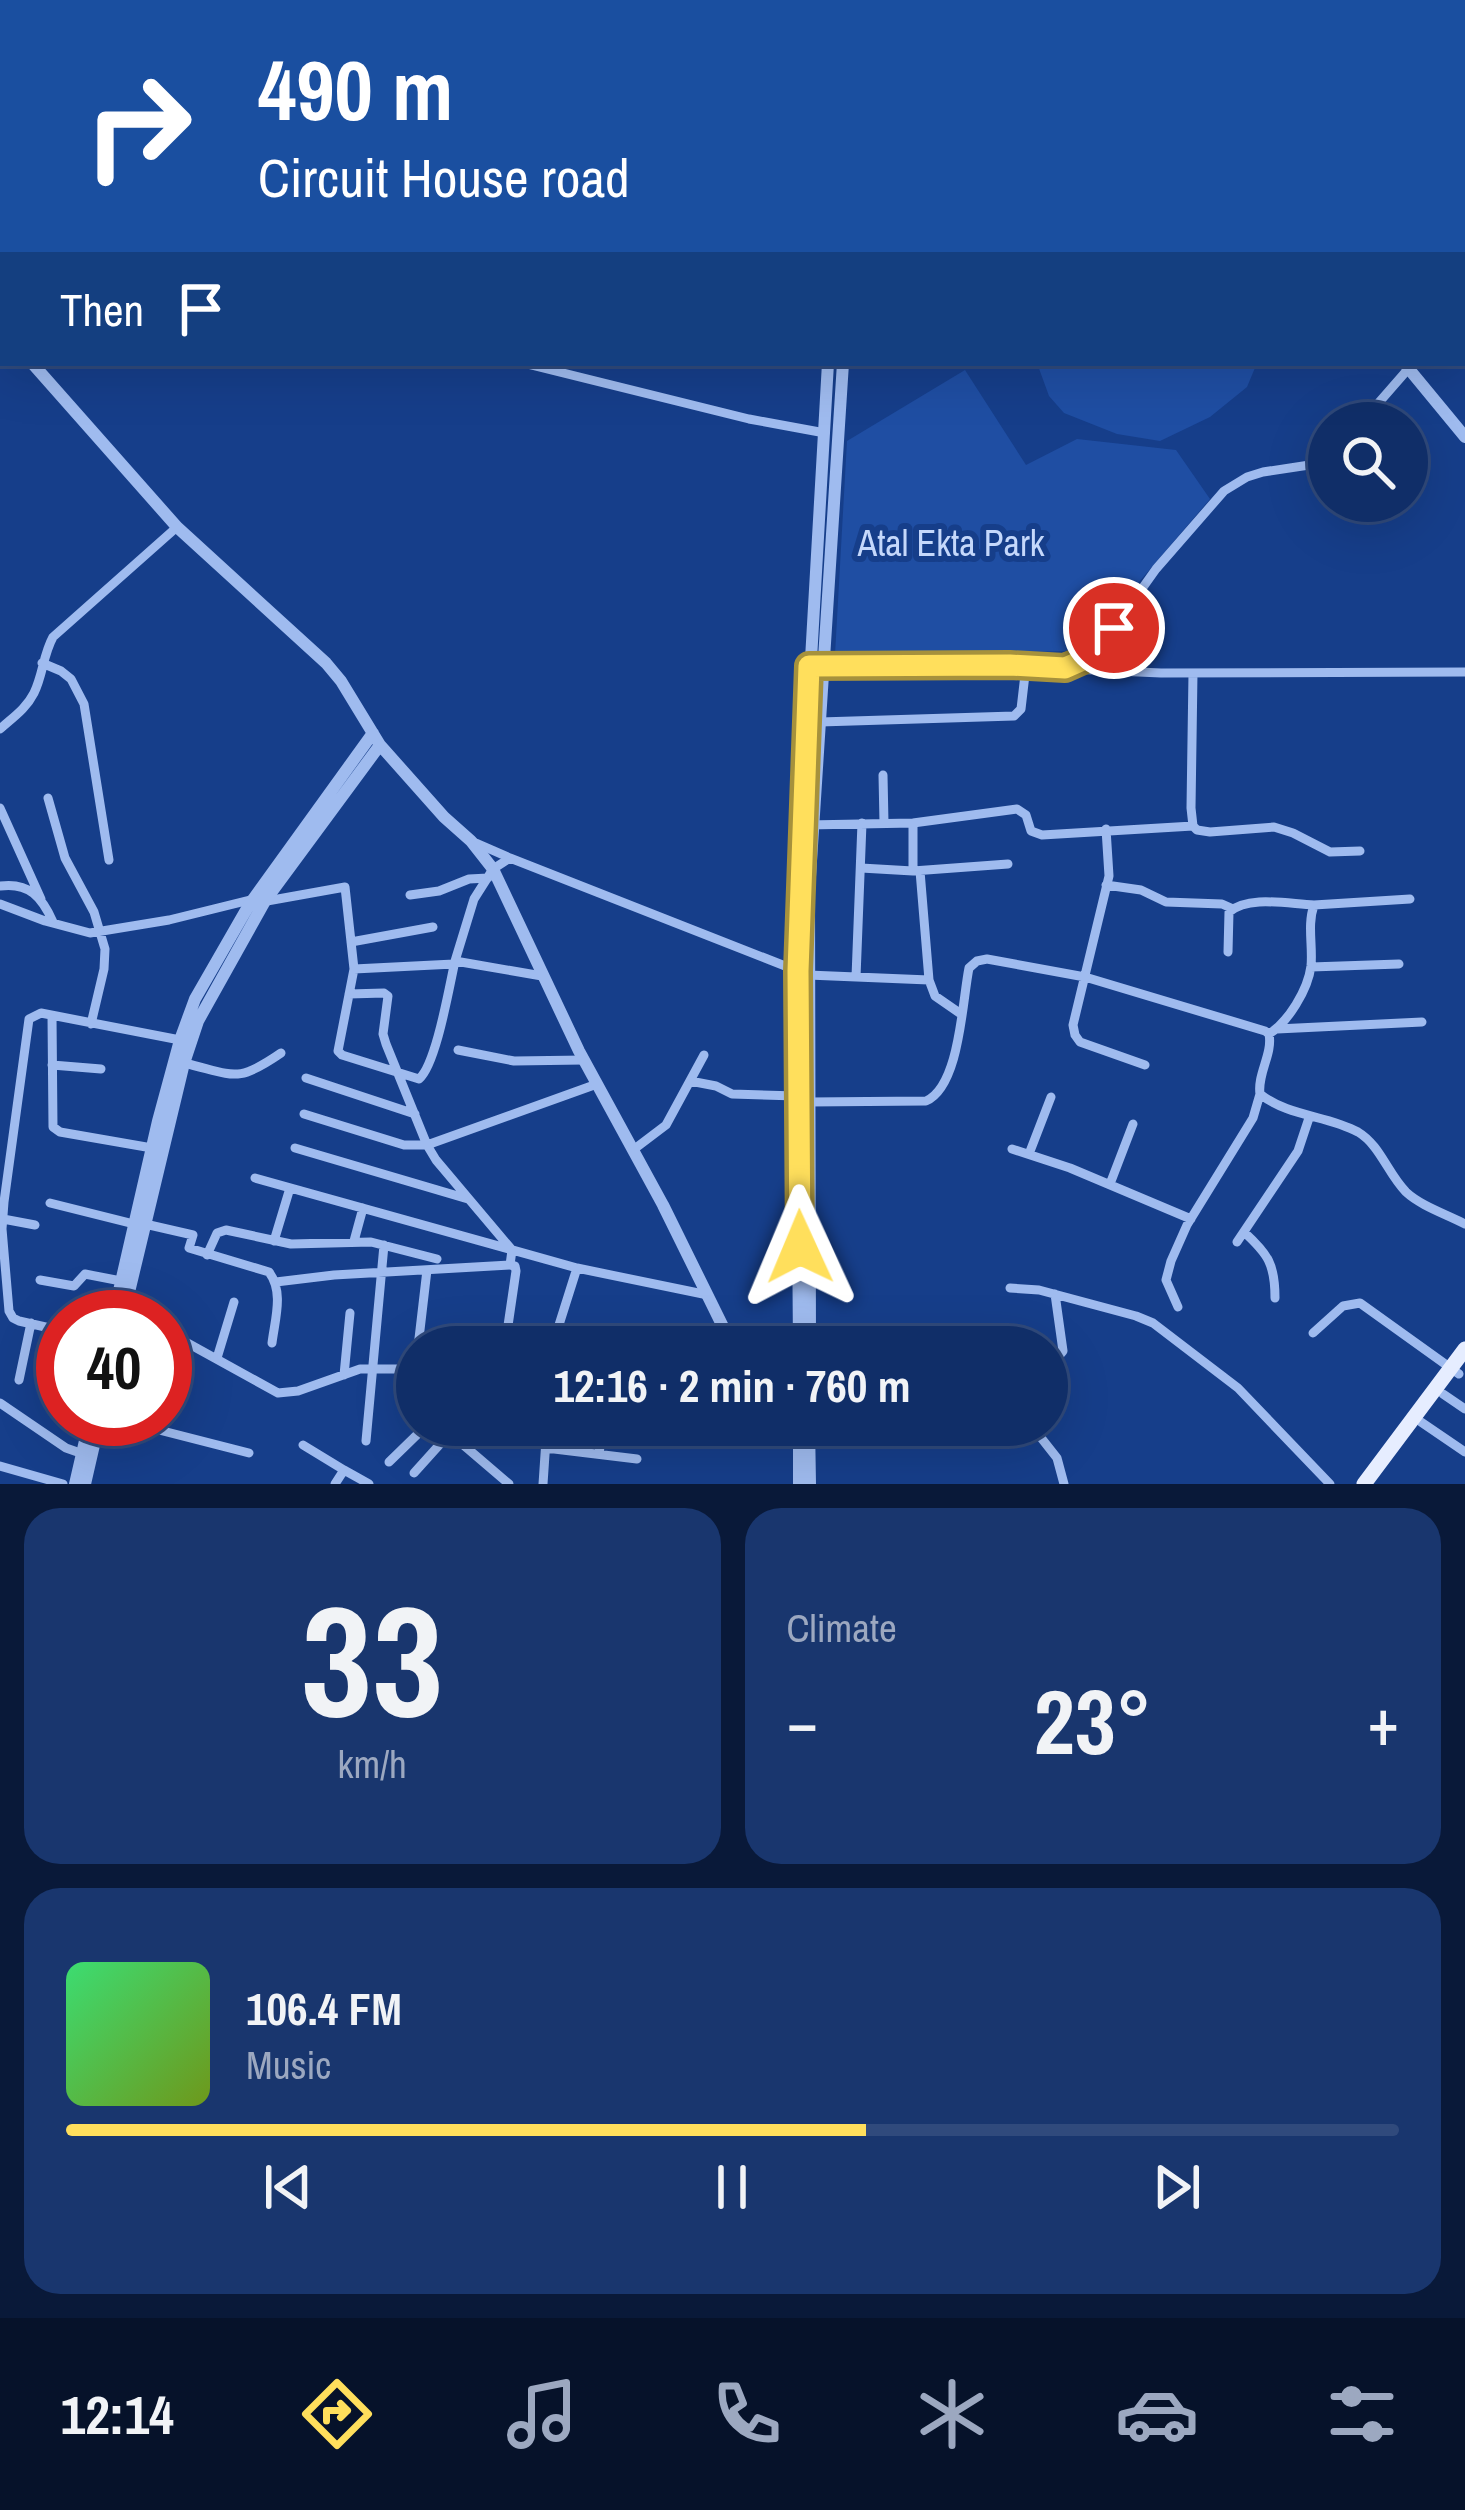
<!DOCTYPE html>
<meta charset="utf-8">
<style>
:root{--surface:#102e68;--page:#19366e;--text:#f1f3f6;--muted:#9ca8c0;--line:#304a7c;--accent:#ffdf5c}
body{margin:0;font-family:"Archivo Narrow",sans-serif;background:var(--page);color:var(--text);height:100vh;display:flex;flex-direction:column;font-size:45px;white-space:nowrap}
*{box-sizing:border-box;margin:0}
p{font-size:39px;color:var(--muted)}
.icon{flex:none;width:66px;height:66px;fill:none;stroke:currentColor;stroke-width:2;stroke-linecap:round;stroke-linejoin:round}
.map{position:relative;height:1484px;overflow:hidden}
.sheet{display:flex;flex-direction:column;gap:24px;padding:24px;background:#091939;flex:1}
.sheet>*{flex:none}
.top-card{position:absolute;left:0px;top:0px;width:1467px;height:366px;box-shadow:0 12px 48px #0002,0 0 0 3px var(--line);background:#1a4fa0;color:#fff;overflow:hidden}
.controls{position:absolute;left:1308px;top:402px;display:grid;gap:24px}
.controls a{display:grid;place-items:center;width:120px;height:120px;border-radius:50%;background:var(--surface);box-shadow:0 12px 48px #0002,0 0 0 3px var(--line);font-size:60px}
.speed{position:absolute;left:36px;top:1290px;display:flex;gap:24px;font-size:60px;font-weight:700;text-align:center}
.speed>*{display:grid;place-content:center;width:156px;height:156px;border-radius:50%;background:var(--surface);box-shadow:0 12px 48px #0002,0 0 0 3px var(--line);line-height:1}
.speed .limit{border:18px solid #d22;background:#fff;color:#111}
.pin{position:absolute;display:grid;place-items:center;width:102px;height:102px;color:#fff;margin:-51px;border:6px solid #fff;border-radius:50%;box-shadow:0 3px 12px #0007}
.me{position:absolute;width:132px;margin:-66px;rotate:359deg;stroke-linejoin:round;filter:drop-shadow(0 0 9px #0008)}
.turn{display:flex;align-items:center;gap:42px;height:252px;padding:0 60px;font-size:54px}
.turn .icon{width:156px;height:156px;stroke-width:2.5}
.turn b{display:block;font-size:84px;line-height:102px}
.then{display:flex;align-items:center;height:114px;padding:0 60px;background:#0003;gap:24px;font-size:45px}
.big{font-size:90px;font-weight:700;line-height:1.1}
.sheet .tile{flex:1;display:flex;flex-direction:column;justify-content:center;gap:18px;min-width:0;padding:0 42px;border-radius:36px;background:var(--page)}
.sheet .dial{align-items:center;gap:0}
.dial b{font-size:156px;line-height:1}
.song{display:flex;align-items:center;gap:36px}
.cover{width:144px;height:144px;border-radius:18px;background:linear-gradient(135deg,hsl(140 70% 55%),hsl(80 70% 35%))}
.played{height:12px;border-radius:6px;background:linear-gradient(90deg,var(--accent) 60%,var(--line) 60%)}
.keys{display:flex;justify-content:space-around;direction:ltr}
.heat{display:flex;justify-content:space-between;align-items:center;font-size:66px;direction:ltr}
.sheet .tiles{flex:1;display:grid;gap:24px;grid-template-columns:1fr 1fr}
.tile:last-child{grid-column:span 2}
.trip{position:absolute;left:396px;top:1326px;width:672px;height:120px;border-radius:60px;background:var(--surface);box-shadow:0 12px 48px #0002,0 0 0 3px var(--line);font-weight:700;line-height:120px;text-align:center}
.tab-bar{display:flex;height:192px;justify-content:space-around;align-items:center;background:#06122a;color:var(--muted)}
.tab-bar .icon{width:84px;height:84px}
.tab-bar .current{color:var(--accent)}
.tab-bar b{font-size:54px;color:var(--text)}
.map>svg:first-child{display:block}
.green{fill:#1f4ea3}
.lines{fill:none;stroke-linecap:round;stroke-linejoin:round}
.minor{stroke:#9fbbef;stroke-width:9}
.tertiary{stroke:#9fbbef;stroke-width:12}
.primary{stroke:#e6edff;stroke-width:15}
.route-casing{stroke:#a6913c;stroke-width:30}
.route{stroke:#ffdf5c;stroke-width:21}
.labels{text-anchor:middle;stroke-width:12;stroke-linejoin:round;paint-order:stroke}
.park-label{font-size:36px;fill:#c5d8fb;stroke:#163e8a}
</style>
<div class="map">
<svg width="1465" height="1484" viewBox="0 0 1465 1484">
<rect width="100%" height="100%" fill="#163e8a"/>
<path class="green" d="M1037,363H1257L1247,387L1210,417L1160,441L1117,434L1064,413L1049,396Z
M965,370L1026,465L1077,439L1176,450L1210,499L1080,651L835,655L847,441Z"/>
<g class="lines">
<path class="minor" d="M547,0V3
M1232,0L1233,3
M1267,0L1269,3
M1346,0V3
M893,3L902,0
M999,3L1000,0
M1121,3L1123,0
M0,166H3
M523,363L749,419L825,433
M1361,423L1409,368
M1105,637L1121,671
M42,663L61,671L71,679L84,704L109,860
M821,666H1010L1065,668L1083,660L1114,628L1156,569L1224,491L1247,477L1263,472L1329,462
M1071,669L1161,673L1465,672
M1193,673L1191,808L1193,826L1197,830L1210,832L1274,827L1293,833L1330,852L1360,851
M820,722L1014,716L1021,709L1026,666
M0,729C12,718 26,709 34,693C43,675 43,655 53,637L177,527
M883,775L884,823
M48,798L65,858L94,912L105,949L104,969L91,1024
M0,808L41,899
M913,823V871L1008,864
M807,825L913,823L1017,809L1026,815L1031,831L1042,835L1193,826
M1106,829L1109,876L1073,1025L1075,1035L1080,1042L1145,1065
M476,843L510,858
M861,868L913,871
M920,871L929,980L935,996L961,1014
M1106,885L1141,890L1166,902L1222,904L1231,908
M0,886C29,882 42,897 53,922
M410,895L439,891L469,879L488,878
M267,901L345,887L354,969L338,1051L342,1055L419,1079C436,1065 449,988 455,961L542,976
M0,904L45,921L90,933L169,920L250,900
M351,942L433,927
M1228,952L1229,912C1249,895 1288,904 1314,905
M455,961L474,899L493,869L510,858L808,975L929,980
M1311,967L1399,964
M354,969L454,964
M856,977L862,823
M52,1016L53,1127L60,1132L152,1148
M1277,1029L1422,1022
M1269,1034C1288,1022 1308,990 1311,966C1313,946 1307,925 1314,905L1410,899
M458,1050L514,1061L584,1060
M184,1063C235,1075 236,1084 281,1053
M52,1065L101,1069
M306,1078L415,1114
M690,1081L716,1086L732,1094L797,1096
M809,1102L926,1101C960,1086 962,1002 969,968L977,961L987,959L1085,977L1265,1031L1269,1034C1273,1054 1257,1074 1260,1094C1289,1117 1327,1115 1358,1132C1380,1145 1388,1174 1406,1192C1421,1206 1446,1214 1465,1224
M304,1114L404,1145H427L597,1084
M295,1148L468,1199
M1012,1149L1070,1168L1191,1219
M633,1150L666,1125L704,1055
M1029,1154L1051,1097
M255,1178L577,1268L708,1295
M1110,1184L1133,1124
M50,1203L134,1224
M3,1219L35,1225
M145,1224L193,1235L189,1248L269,1272C284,1292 275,1319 272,1343
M1244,1232C1268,1254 1275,1264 1275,1298
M274,1241L290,1188
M354,1241L363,1208
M1237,1242L1298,1151L1309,1118
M207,1255L217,1233L226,1230L291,1244L371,1242L437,1259
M40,1280L74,1286L85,1274L121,1281
M276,1282L334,1275L510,1265L512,1250L436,1160L427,1145L386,1044L383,1034L388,996L384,993L349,994
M1010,1288L1039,1290L1136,1316L1153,1323L1238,1388L1330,1484
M1178,1307L1166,1280L1171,1261L1187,1225L1253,1118L1260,1094
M63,1331L19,1321L13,1318L9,1311L2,1229L4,1202L29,1019L41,1013L180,1040
M557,1333L610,1341L612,1347
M1313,1333L1343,1306L1360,1303L1459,1374
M165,1334L182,1340L278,1393L298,1391L360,1369H417
M418,1343L540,1347
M505,1346L516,1271L515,1266L510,1265
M418,1347L427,1270
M552,1347L577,1268
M217,1358L234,1302
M1047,1370L1063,1351L1055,1294
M344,1375L350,1313
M19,1380L31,1323
M1443,1394L1465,1409
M0,1403L66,1448L86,1455
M116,1419L249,1453
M1421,1422L1465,1452
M440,1425L509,1484
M465,1425L468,1449
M1031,1425L1057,1458L1064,1484
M366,1441L384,1245
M303,1445L344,1470
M546,1448L637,1459
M599,1454L603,1425
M389,1462L427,1425
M0,1466L63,1484
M414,1473L450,1433
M335,1484L344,1470L369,1484
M543,1484L547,1425"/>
<path class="tertiary" d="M865,0V3
M1061,0L1064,3
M846,3L847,0
M0,327L3,330
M32,363L177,527L326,663L341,681L380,745L444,817L471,841L493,869L579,1051L663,1205L733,1347
M1404,363L1465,437
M113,1317L158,1121L180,1040L195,999L249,905L373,733
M123,1317L184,1063L198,1021L265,901L380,745
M799,1347L797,1096L802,816L828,363
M810,1347L809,892L843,363
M809,1425L810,1484
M75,1484L90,1419
M85,1484L100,1419
M799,1484V1425"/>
<path class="primary" d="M1364,1484L1465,1349"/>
</g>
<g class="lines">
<defs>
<path id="route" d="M800,1247L798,971L809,666L1010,665L1065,668L1083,660L1114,628"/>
</defs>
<use href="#route" class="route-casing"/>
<use href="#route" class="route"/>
</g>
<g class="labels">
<g class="park-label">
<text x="951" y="556">Atal Ekta Park</text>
</g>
</g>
</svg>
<div class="controls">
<a><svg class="icon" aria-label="search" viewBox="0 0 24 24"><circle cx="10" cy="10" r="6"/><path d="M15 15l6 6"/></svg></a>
</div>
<div class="speed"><div class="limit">40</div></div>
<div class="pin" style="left:1114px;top:628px;background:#d93025"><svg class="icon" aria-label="arrive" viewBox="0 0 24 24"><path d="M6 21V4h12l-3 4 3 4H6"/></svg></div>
<svg class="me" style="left:800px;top:1247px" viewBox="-20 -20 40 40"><path d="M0-17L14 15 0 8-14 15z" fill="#ffdf5c" stroke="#fff" stroke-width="4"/></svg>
<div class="trip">12:16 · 2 min · 760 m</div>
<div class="top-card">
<div class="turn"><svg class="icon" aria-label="right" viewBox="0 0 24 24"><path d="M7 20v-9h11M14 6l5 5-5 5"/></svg><div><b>490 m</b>Circuit House road</div></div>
<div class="then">Then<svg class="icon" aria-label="arrive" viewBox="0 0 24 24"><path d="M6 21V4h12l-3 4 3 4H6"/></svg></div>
</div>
</div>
<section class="sheet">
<div class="tiles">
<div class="tile dial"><b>33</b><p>km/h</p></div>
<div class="tile"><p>Climate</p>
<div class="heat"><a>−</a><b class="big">23°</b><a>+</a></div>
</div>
<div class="tile">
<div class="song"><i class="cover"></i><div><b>106.4 FM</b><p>Music</p></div></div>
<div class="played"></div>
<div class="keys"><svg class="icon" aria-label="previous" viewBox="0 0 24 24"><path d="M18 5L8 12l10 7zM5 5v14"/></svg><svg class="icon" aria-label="pause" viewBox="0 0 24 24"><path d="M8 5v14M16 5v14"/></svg><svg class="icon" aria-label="next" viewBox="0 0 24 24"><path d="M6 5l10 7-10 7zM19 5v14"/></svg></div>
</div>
</div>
</section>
<nav class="tab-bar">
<b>12:14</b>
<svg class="icon current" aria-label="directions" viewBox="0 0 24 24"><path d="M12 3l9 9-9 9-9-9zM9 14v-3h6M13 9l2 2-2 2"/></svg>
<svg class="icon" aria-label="music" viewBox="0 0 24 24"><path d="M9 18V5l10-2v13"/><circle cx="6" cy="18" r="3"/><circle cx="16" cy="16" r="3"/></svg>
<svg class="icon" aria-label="phone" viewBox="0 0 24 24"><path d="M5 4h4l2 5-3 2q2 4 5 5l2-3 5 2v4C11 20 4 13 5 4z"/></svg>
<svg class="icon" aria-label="climate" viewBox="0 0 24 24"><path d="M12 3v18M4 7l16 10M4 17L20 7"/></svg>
<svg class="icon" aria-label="car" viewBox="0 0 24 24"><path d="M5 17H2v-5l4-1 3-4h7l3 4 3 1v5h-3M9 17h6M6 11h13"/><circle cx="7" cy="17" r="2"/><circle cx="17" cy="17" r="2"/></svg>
<svg class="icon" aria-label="filters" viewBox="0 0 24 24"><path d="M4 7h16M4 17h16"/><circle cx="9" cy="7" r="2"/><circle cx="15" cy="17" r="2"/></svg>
</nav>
